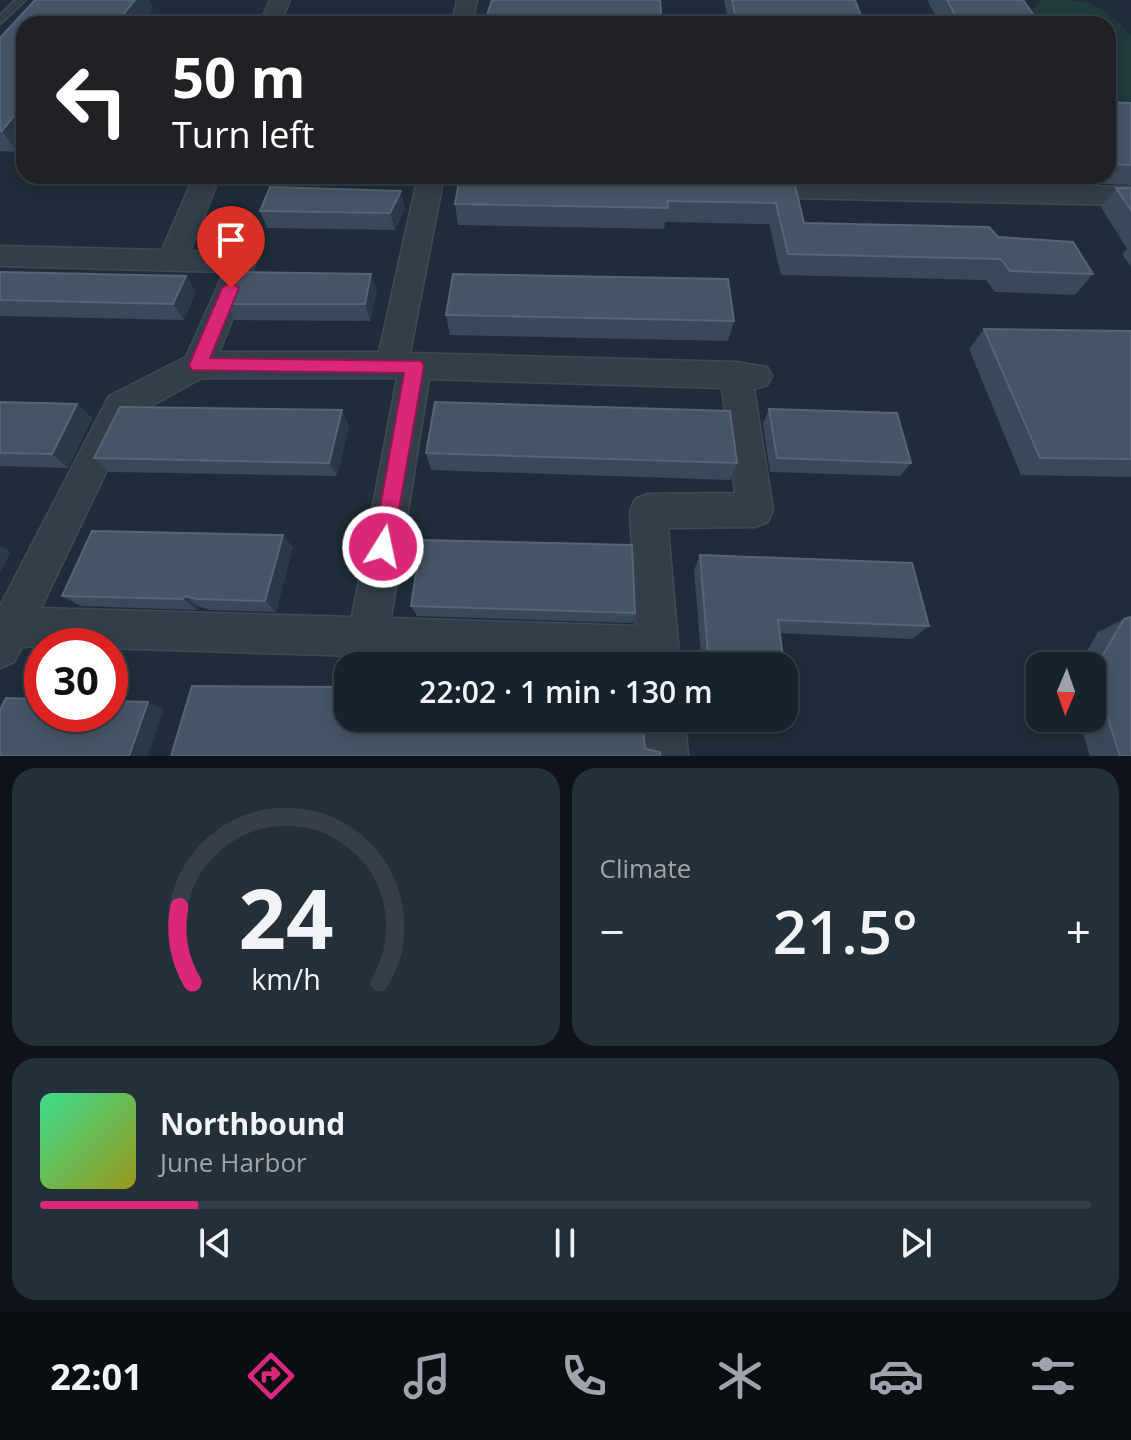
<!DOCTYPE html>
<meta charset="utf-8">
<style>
:root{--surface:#17222c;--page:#242f38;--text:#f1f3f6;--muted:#9ea4a9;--line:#363f48;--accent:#db2777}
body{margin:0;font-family:"Open Sans",sans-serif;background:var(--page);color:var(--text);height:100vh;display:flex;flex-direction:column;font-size:30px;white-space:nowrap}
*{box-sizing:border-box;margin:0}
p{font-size:26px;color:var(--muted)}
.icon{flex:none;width:44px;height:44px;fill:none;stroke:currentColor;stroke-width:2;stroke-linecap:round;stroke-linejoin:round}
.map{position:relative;height:756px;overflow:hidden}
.side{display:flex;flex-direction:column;gap:12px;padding:12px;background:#0d1318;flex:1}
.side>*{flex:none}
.top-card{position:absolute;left:16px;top:16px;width:1100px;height:168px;border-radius:24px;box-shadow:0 4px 12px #0003,0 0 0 2px var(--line);background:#202124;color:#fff;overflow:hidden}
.needle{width:52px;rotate:182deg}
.fabs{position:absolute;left:1026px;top:652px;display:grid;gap:16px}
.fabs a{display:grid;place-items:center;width:80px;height:80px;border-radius:16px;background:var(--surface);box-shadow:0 4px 12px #0003,0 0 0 2px var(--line);font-size:40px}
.speed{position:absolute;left:24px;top:628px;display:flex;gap:16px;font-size:40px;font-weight:700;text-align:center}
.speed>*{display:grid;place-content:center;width:104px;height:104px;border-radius:50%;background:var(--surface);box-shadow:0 4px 12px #0003,0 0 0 2px var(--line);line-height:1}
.speed .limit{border:12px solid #d22;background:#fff;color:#111}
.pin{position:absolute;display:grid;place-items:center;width:68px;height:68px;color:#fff;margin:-82px -34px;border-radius:50% 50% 50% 0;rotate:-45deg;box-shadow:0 0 8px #0007}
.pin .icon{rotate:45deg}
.me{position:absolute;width:88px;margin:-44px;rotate:10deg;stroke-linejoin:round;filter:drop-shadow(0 0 6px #0008)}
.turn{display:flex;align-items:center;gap:28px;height:168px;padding:0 24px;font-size:36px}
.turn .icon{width:104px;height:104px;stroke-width:2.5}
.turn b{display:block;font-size:56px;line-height:68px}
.big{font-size:60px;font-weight:600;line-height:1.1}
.side .card{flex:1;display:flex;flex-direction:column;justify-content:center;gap:12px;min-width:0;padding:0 28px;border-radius:24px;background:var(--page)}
.side .dial{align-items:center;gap:0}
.dial svg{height:208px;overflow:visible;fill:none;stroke:var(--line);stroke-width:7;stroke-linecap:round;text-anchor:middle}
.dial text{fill:var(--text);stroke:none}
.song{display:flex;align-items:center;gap:24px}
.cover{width:96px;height:96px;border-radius:12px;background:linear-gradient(135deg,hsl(150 70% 55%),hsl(60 70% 35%))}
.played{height:8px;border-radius:4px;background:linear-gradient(90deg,var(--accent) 15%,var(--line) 15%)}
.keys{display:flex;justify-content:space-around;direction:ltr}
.heat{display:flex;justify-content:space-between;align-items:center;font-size:44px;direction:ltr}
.side .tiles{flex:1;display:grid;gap:12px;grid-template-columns:1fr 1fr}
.card:last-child{grid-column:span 2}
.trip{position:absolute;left:334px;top:652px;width:464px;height:80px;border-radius:24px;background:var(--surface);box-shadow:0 4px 12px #0003,0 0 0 2px var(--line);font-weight:600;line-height:80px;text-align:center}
.tabs{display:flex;height:128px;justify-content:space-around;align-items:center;background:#090e12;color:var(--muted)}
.tabs .icon{width:56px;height:56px}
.tabs .on{color:var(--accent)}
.tabs b{font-size:36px;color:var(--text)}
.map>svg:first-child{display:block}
.green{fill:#213a3b}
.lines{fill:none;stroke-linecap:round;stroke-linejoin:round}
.service-casing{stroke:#3f4a57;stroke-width:3}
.minor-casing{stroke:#3f4a57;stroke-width:3}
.service{fill:#333e4a;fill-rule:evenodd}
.minor{fill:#333e4a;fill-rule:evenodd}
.wall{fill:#3a4959}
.shaded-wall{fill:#2a3948}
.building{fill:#465565;stroke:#566574;stroke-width:2}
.route{fill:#db2777;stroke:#8e194d;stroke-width:2}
</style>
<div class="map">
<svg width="1131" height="756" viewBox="0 0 1131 756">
<rect width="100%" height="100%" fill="#1f2d3a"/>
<path class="green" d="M1041,0C1090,0 1098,0 1131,36V103L1108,97V24H1040L1031,11Z"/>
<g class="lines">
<defs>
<path id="service" d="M15,0H26L0,24V15Z"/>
<path id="minor" d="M270,0H290L280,24H260Z
M457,0H477L472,24H452Z
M194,176H220L190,251L252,255L256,262L219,352H379L418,176H444L410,353L736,362L767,367L772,376L767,385L754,389L773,510L768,522L755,527L668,528L680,666L42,646L22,647L14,662L0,668V606L109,396L186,357L224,272L0,266V246L162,250ZM202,378H397L352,617L41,608L133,416ZM429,379L722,388L735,493L648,494L635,499L630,511L636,626L391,618Z
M755,176H787L796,182L1131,187V205L791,198L759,182Z
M641,718H685L688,756H644Z"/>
</defs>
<use href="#service" class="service-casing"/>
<use href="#minor" class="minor-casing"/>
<use href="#service" class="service"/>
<use href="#minor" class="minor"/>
</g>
<path class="wall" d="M35,0H149L153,9L142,24H24L18,152L0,151V38Z
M724,0H855L864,24H729Z
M927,0H1023L1040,24H940Z
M1108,102L1131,103V185L1086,183L1081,176H1108Z
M789,176L804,223L998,237L1093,274L1075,295L995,292L986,280L781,275L769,224L665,222L664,229L458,225L455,204Z
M1116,188H1131V267L1122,254L1127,249L1101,207Z
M405,208L395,230L267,228L260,211Z
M0,272L186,276L196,292L184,320L0,316Z
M377,290L370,321L235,320L226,304Z
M446,315L734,321L728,341L450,335Z
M984,329L1131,331V477L1021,475L969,349Z
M0,402L77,404L92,418L68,468L0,466Z
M769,409L911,463L900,476L770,472L763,424Z
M349,425L337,476L109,472L94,458Z
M426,453L737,463L730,480L431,470Z
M293,547L276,612L210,610L198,606L197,610L81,606L62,596Z
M700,555L929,626L912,639L780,633L789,701L784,705V666H702L694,570Z
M411,606L635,613L633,623L417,616Z
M1124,619L1131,756H1090L1081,727L1080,718H1092V666H1078L1098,632Z"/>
<path class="shaded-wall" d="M135,0H149L153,9L142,24H115Z
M24,103V144L18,152L2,131Z
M401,191L405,208L395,230L390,213Z
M371,274L377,290L370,321L365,304Z
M186,276L196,292L184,320L173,304Z
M77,404L92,418L68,468L52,454Z
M342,410L349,425L337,476L329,463Z
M283,535L293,547L276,612L265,601Z
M0,545L11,552L0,573Z
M185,596L198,606L197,610L183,599Z
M148,702L164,709L148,756H129Z"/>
<path class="building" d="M35,0H135L115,24H24V103L2,131H0V38Z
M492,0H660L662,24H484Z
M732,0H855L864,24H737Z
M947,0H1023L1040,24H960Z
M1108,102L1131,103V165L1108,164Z
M460,176H789L793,177L804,223L989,227L998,237L1073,242L1093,274L1010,271L1001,259L788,254L776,203L667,201L668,208L455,204Z
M270,187L401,191L390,213L260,211Z
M1116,188H1131V210Z
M0,272L186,276L173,304L0,300Z
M240,272L371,274L365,304H226Z
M453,274L728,279L734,321L446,315Z
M984,329L1131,331V459L1040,458Z
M0,402L77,404L52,454L0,453Z
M435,402L730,411L737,463L426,453Z
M120,407L342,410L329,463L94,458Z
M769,409L897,413L911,463L777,458Z
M92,531L283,535L265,601L197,599L185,596L183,599L62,596Z
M421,540L632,545L635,613L411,606Z
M700,555L912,563L929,626L778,620L789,701H784V666H709Z
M1131,617V756H1120L1108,719L1100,660L1124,619Z
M192,686L348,687V718H642L645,749L660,752V756H171Z
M6,698L42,699V714H110V701L148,702L129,756H0V710Z"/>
<path class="route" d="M231,282L239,288L210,358L421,361L424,366L391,555L383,558L376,555L373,547L404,373L192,370L189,365L222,288Z"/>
</svg>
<div class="fabs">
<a><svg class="needle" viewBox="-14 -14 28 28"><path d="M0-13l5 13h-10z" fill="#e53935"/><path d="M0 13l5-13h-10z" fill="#9ea4a9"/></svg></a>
</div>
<div class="speed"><div class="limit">30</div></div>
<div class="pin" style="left:231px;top:288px;background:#d93025"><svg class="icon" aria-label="arrive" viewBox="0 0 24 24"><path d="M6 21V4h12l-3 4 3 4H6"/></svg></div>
<svg class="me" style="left:383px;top:547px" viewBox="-20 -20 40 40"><circle r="17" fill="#db2777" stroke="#fff" stroke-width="3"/><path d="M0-11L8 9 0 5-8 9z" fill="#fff"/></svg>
<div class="trip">22:02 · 1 min · 130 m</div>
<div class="top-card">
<div class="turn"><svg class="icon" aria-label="left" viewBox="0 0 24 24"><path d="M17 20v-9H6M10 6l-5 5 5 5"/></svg><div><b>50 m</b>Turn left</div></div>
</div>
</div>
<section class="side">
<div class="tiles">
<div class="card dial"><svg viewBox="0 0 100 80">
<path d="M14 69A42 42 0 1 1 86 69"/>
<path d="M14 69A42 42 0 0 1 9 40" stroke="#db2777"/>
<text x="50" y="56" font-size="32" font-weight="700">24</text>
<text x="50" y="72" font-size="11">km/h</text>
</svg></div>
<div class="card"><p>Climate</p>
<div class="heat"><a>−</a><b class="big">21.5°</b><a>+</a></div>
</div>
<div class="card">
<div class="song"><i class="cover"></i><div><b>Northbound</b><p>June Harbor</p></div></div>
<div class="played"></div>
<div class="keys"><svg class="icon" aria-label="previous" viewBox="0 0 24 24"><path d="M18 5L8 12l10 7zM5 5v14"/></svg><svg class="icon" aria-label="pause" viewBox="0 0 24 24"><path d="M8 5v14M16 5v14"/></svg><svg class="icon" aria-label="next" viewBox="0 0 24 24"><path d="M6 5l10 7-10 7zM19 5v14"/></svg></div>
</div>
</div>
</section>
<nav class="tabs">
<b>22:01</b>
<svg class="icon on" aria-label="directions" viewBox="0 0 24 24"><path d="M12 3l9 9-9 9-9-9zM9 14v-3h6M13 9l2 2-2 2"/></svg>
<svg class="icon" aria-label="music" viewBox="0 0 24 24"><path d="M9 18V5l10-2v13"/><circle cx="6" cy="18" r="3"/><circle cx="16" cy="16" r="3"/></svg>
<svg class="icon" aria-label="phone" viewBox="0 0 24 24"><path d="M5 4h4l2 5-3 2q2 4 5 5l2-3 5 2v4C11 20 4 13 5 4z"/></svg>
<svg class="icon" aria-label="climate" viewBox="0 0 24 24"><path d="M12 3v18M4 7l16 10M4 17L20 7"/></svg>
<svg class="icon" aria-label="car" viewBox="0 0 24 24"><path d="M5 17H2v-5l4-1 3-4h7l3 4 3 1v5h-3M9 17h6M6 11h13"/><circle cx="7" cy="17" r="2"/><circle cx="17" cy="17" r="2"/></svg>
<svg class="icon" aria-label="filters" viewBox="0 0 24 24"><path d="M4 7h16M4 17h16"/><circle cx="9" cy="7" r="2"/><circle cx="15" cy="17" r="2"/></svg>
</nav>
